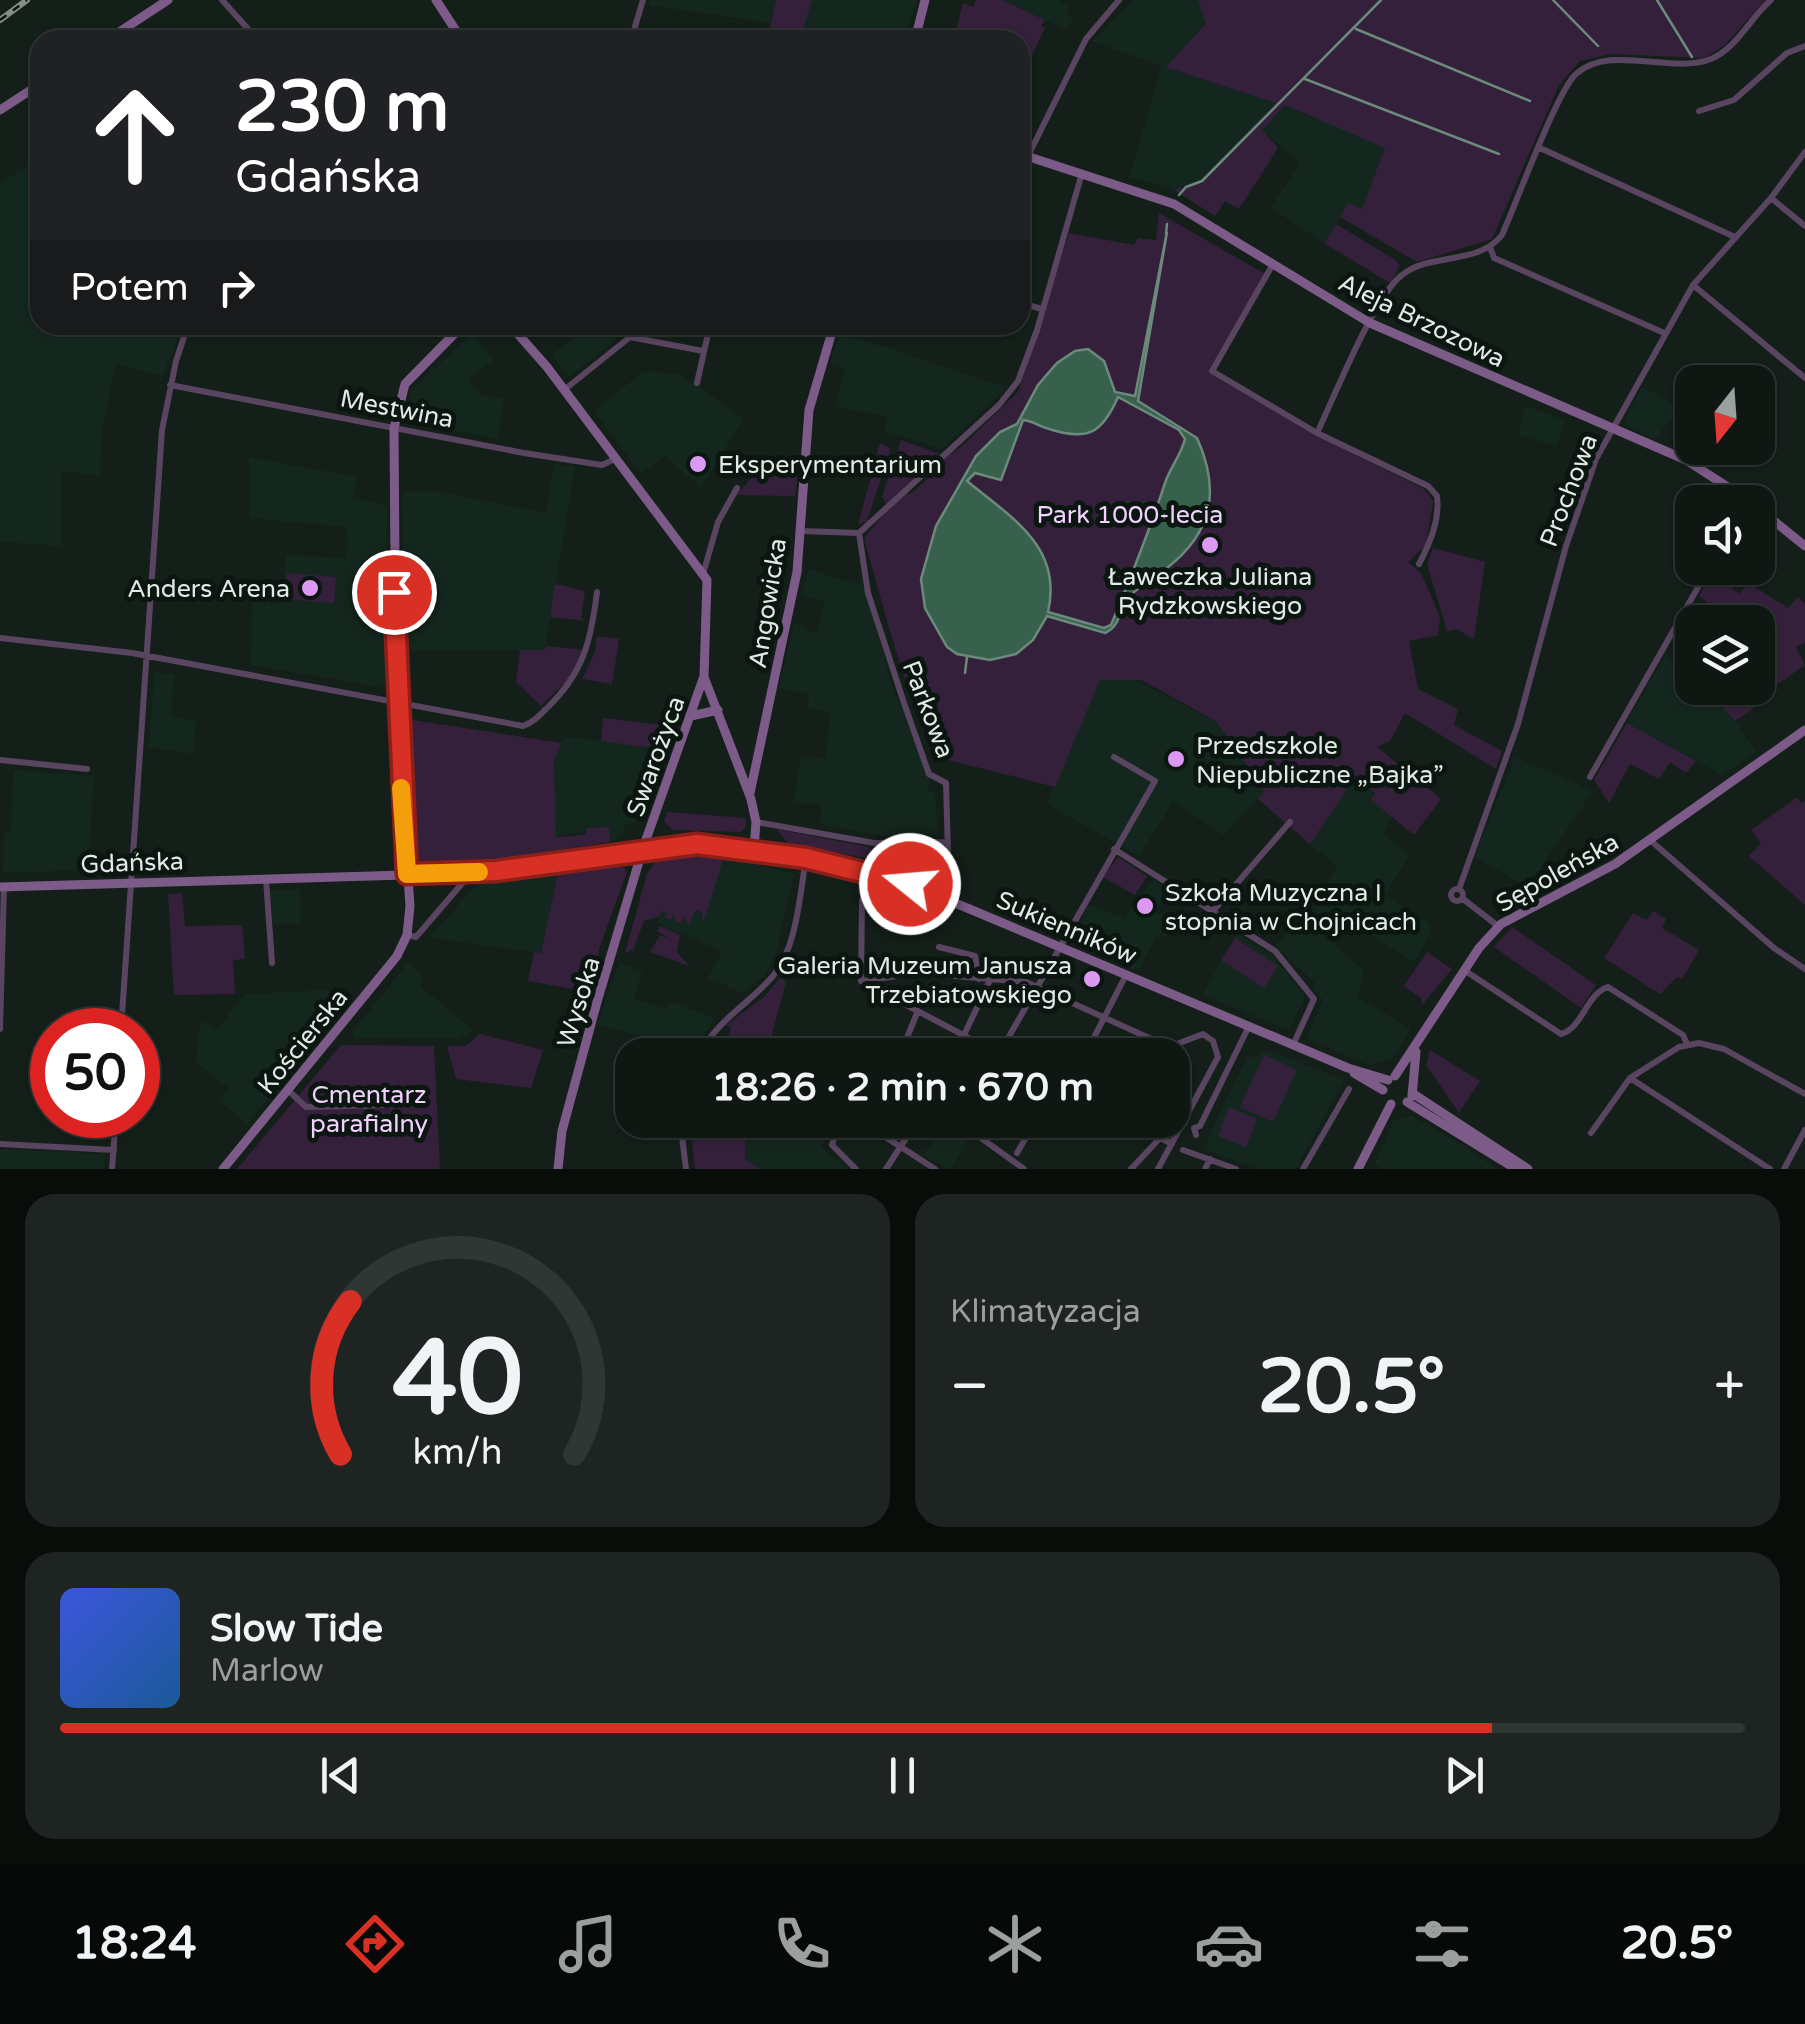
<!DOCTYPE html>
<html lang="pl">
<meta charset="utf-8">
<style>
:root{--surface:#0f1713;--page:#1d2421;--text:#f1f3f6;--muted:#9b9fa0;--line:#2f3633;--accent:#d93025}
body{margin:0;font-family:"Varela Round",sans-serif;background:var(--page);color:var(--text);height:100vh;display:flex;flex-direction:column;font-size:38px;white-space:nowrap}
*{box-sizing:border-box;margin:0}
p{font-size:32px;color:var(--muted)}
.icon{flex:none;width:55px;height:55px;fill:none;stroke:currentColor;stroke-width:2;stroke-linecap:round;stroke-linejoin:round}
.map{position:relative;height:1169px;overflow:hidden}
.sheet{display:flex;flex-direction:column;gap:25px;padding:25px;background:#080d0a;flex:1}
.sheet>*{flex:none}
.top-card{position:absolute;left:30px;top:30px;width:1000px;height:305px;border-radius:30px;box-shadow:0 2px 8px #0004,0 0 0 2px var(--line);background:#202124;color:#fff;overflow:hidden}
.needle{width:65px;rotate:197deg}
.controls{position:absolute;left:1675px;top:365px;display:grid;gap:20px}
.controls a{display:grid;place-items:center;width:100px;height:100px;border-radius:20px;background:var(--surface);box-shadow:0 2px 8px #0004,0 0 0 2px var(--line);font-size:50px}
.speed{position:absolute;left:30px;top:1008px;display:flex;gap:20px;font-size:50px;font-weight:700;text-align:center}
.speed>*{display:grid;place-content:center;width:130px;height:130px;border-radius:50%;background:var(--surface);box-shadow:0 2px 8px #0004,0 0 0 2px var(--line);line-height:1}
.speed .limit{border:15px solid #d22;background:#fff;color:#111}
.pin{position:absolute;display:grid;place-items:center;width:85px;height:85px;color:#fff;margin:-42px;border:5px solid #fff;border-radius:50%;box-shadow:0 2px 10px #0007}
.me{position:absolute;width:110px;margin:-55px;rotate:287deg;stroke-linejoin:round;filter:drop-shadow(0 0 8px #0008)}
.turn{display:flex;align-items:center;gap:35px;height:210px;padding:0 40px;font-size:45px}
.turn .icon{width:130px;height:130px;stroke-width:2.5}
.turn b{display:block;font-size:70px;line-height:85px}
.then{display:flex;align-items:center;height:95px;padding:0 40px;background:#0003;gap:20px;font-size:38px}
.big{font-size:75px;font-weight:700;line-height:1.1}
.sheet .widget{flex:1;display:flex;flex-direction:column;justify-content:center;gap:15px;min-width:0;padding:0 35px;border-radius:30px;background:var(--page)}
.sheet .dial{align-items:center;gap:0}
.dial svg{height:260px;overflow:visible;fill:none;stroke:var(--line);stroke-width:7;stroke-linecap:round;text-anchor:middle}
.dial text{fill:var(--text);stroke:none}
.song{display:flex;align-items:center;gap:30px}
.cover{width:120px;height:120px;border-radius:15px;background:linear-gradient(135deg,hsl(230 70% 55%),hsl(210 70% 35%))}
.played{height:10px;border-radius:5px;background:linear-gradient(90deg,var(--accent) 85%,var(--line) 85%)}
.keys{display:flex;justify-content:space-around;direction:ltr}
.heat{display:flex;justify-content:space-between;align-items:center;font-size:55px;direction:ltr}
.sheet .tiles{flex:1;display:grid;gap:25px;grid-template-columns:1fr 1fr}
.widget:last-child{grid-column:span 2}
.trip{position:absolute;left:615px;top:1038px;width:575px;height:100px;border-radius:30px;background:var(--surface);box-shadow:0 2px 8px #0004,0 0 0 2px var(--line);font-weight:700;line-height:100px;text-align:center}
.tabs{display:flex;height:160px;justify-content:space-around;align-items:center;background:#060908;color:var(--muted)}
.tabs .icon{width:70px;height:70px}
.tabs .current{color:var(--accent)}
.tabs b{font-size:45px;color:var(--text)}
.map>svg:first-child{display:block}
.built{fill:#14271e}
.green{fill:#35203c}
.water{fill:#38614d;stroke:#6b8a7b;stroke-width:2.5;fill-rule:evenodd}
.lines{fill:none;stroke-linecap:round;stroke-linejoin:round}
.stream{stroke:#6b8a7b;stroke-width:2.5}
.street{stroke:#5a4561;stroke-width:6}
.secondary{stroke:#7d5b89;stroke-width:9}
.rail-casing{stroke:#848d88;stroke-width:6}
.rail{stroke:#0b1610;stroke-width:2.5;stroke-dasharray:8;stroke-linecap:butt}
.route-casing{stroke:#8d1f18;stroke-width:25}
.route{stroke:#d93025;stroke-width:18}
.slow{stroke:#f59e0b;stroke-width:18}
.poi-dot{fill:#dc99f4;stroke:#0b1610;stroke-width:4}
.labels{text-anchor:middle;stroke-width:10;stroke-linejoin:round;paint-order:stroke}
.street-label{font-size:25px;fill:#e2eae6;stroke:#0b1610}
.poi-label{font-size:25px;fill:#e2eae6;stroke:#0b1610;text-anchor:start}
.park-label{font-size:25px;fill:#f2d1fe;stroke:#0b1610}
</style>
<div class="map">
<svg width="1805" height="1169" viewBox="0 0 1805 1169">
<rect width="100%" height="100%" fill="#141f19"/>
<path class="built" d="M650,0H776L770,23L649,5Z
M812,0H917L905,40H800Z
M1002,0H1057L1069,6L1066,13L1073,17L1067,30Z
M1133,0H1198L1206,22L1167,66L1277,103L1200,182L1174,190L1129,177L1162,66L1091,41Z
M1285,105L1386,148L1362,209L1348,204L1324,243L1271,208L1300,162L1261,130Z
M40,158V325H182L163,376L116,365L102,429L100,476L61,471V546L0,542V183Z
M589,325H640L638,333L626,331L569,377L552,355Z
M472,333L493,360L469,379L481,395L504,399L498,439L407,421L411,391Z
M839,334L870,342L1007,388L942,449L884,431L888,417L835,406L845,368L830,363Z
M644,371L681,374L743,419L701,488L665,456L641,474L594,411Z
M1642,387L1681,407L1655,439L1626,426L1625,419Z
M1525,406L1564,420L1557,446L1518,435Z
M249,457L357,477L353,498L387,506L389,684L385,688L251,665L252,601L281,604L286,555L346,558L348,544L346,527L250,518Z
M554,464L575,467L545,650L405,651L404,632L418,631L425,621L404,620L402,492L434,491L546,513Z
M809,569L856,584L863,581L893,688L930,781L928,791L935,792L938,835L893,838L820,824L821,805L794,802L801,755L826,759L830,712L808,708L809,694L779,688L794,622L817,634L824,601L801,596Z
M1666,654L1692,676V688H1706L1721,700L1756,752L1722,775L1627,723Z
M154,672L174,674L171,718L196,720L193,754L149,747Z
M1129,677L1217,722L1264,793L1223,835L1173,801L1139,856L1047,804L1100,680Z
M564,737L673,747L647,818L626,825L616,841L610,842L608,827L556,837L554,761Z
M1515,757L1593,791L1528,887L1474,857Z
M13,770L94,776L88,870L3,873L4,833L11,832Z
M1354,778L1375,794L1371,800L1393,817L1383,834L1409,855L1385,895L1428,922L1431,932L1414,962L1332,911L1316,928L1364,971L1358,997L1411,1029L1393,1058L1369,1065L1307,1038L1323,1000L1312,987L1315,983L1275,945L1323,899L1320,894L1337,867L1310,844Z
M724,857L794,874L776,953L765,975L743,993L708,978L722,951L657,923L662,911L667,912L666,918L678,916L676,921L681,923L696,910L703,912L701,920Z
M558,873L541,953L429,938L479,882Z
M1153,879L1173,893L1167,901L1162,898L1154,911L1178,922L1168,937L1158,934L1138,970L1072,944L1089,904L1124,919Z
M300,889L301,923L273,924L270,890Z
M1237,934L1273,956L1305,996L1289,1030L1202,994Z
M408,963L423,976L421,987L474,1031L456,1039L355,1038L352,1032Z
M619,963L642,971L634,999L667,1009L672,1002L715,1018L691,1055H648L652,1040L597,1024Z
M329,990L340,1000L320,1025L324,1029L247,1124L219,1100L228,1088L196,1062L200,1021L217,1029L245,994Z
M1268,1050L1344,1080L1296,1169H1257L1203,1149L1248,1055L1255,1058Z
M1411,1115L1465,1147L1497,1169H1382L1374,1164L1393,1121Z
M751,1120H832L821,1147L848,1169H760L745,1159V1135Z
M943,1125L967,1141L951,1169L923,1156Z
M0,1149L105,1154L104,1169H0Z"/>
<path class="green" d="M776,0H812L800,40H767Z
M976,0H1002L1045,20L1041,26L1045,28L1028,64L1020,61V40L954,38L963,3L974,7Z
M1198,0H1765L1725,45L1704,58L1611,54L1580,61L1559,85L1492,239L1417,262L1340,217L1348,203L1362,209L1385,148L1285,105L1262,130L1278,148L1239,209L1225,201L1215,216L1174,190L1200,181L1276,103L1166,67L1206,23Z
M1159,213L1265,274L1209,369L1214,376L1315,435L1424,489L1433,501L1426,545L1408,562L1421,573L1440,617L1438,635L1409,641L1418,689L1458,709L1454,725L1502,751L1496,769L1405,713L1390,741L1377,747L1441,799L1414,835L1371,800L1375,793L1354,779L1310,844L1258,799L1264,792L1217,722L1142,680H1100L1055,787L937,757C903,688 884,609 864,538L902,493L910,494L942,467L937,462L961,447L1018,392L1069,233L1134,245L1138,238L1156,240Z
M1336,224L1394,259L1400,266L1390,283L1324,243Z
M901,440L939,454L886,505L882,496Z
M880,443L891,449L867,521L858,525Z
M761,468L798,473L795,496L736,495Z
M1433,548L1485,562L1474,639L1456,629L1447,631L1427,564Z
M1713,570L1739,594L1748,583L1788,608L1798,597L1805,604V642L1796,647L1805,665L1751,703L1754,708L1735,721L1706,688H1758V622H1717L1723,614L1699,596Z
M287,573L336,577L334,603L284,599Z
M555,584L585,591L581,618L587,621L550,617Z
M597,636L619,639L612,684L582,679L595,652Z
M546,646L584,650L568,680L541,706L516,682L520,650H545Z
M603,718L679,727C669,758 628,743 601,741Z
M406,719L561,743L554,761L556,837L586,835L587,828L609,827L610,842L505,858L419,861L414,849L410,850L407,800L414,768Z
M1627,723L1696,761L1686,773L1670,762L1659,779L1630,764L1609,803L1594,780Z
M1797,797L1801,803L1805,801V905L1749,856L1761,843L1751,830Z
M667,812L746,818V826L741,832L673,830L664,821Z
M776,829L870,847L871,859L788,843Z
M679,855L724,857L703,923L702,912L696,910L689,925L683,918L681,923L676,922L673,914L671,920L665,918L667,913L662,911L660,916L644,921L633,950L625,953L647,874L658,858Z
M1118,857L1147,876L1135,895L1103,877Z
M622,866L627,872L600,946L591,992L528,981L534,952L541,953L558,873Z
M182,893L185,926L242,925L245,958L233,961L235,994L174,995L168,894Z
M1653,911L1666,919L1662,928L1699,950L1682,979L1677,977L1660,994L1604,958L1633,913L1647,920Z
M660,926L680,935L677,952L689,966L650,952L660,935L671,939L657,931Z
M1512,927L1596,985L1581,1008L1494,947Z
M1235,938L1278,966L1264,988L1221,960Z
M1427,952L1452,969L1422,1005L1421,998L1404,986Z
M780,978L786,982L767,1053L772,1055H713L719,1046L727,1044L731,1028L726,1025L764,997Z
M480,1034L543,1050L531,1088L456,1079L447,1046H465Z
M341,1045L434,1046L440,1169H237Z
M1430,1050L1480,1081L1459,1113L1426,1065Z
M1264,1055L1297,1070L1273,1122L1240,1107Z
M1229,1107L1257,1119L1246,1147L1218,1136Z
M690,1120H751L745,1135V1159L760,1169H695Z"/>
<path class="water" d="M1167,232L1138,401L1197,438C1221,491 1212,533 1167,568C1155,577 1140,585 1130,596C1119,609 1121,626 1105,633L1047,616L1033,640L1016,654L990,660L957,654L947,647L925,608L921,579L936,526L976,456L1000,432L1017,424L1038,385L1057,363L1075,351L1088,349L1104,361L1115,392L1135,396ZM1118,397L1179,430L1185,439C1181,455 1170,468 1165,483C1149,532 1131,577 1111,625L1104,628L1048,612C1063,547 1012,518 967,481L975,473L1001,480L1023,420C1033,421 1037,425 1046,428C1087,442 1102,434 1118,397Z"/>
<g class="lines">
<path class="stream" d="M1553,0L1598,46
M1657,0L1692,57
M1356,29L1530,101
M1305,79L1499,154
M1179,195L1186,187L1202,181L1381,0
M1166,234L1167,224
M965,673L967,657"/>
<path class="street" d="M222,0L258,40
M631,40L643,0
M1699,111L1734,100L1787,53L1805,46
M1540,148L1735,237
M1028,156L1086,39L1119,0
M1771,198L1805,226
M1490,247L1494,258L1662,332
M1273,264L1212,371L1317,433L1428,486L1437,496C1440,520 1430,543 1419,564
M1693,285L1805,378
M1020,303L1042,309
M697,383L710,325
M170,385L524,453L602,465L615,459
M564,390L630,337L703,351
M1317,433C1334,398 1374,296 1402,275C1430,252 1478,266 1502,235C1516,204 1557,91 1576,74C1610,43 1670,75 1711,59C1737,48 1750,18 1771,0
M801,531L859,533L999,405L1018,381L1037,330L1082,173
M859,533L868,593L905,706L929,774L946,783L948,853L935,894
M703,574L718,522L737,488
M0,638L132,653L523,726C534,722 540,715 548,707C584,672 591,640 597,592
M0,760L87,769
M1590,777L1709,568
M756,822L874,843L948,842
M1650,840L1774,948L1805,969
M1114,849L1275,951L1314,999L1293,1045
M266,879L272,963
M867,879L862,901L861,981L999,1054
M1451 895a6 6 0 1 1 12 0a6 6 0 1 1-12 0Z
M1459,889L1518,724L1566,546L1596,459L1693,285L1771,198L1805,152
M1463,899L1498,926
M1212,912L1290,822
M407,935L416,937L471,873
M939,947L975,956L979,979
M1464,970L1561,1034C1583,1028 1586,994 1608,987L1683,1035L1687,1044
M861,981L919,973L1026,982L1169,1047L1171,1055
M0,1029L4,887
M121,1030L162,430L176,361L188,325
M964,1035L990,980
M999,1054L1155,781L1114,757
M699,1055C717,1020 748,1005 773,976C797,948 800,893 806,858
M900,1055L917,1013
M1085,1055L1126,975
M1172,1060V1089
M289,1091L306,1107L426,1104
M680,1120L686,1169
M840,1120L832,1145L856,1169
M859,1120L935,1169
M956,1120L1024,1169
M1126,1120L1172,1144
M1591,1133L1630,1078
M1154,1134L1161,1120
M1196,1135L1194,1128L1200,1126L1249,1026
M0,1144L114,1150
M1183,1150L1236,1169
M1017,1153L1036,1120
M112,1169L116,1115
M886,1169L918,1120
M1131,1169L1161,1137
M1158,1169L1218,1057L1213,1041L1203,1034L1169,1047
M1205,1169L1210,1159
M1303,1169L1349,1089
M1770,1169L1630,1078L1679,1047L1699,1043L1724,1049L1805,1094
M1784,1169L1805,1130"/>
<path class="secondary" d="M436,0L462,40
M107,40L168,0
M915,40L925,0
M0,110L40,84
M1020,154L1174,204L1370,323L1686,460L1751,502
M510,325L547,367L707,580L704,677L751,799L756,822L754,849
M1758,508L1805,546
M691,716L718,710
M750,793L797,572L809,410L834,325
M0,887L471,873L697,844L806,858L910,884L1348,1068L1388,1080
M1354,1073L1383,1090
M1395,1076L1479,948L1501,924L1615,864L1805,730
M1412,1093L1528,1169
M1412,1096L1416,1052
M1407,1102L1516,1169
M223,1169L397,956L407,935L410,906L396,702L394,428L405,384L463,325
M558,1169L562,1131L597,1002L643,848L703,679
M1358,1169L1391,1104"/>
<defs>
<path id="rail" d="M0,20L27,0"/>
</defs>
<use href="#rail" class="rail-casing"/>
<use href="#rail" class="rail"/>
</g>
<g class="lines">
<defs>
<path id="route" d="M394,592L407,874L496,871L697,844L806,858L910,884"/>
</defs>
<use href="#route" class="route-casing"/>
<use href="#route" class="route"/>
<path class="slow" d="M401,788L407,874L479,872"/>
</g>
<g class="poi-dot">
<circle cx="698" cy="464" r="10"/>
<circle cx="1210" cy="545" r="10"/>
<circle cx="310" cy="588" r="10"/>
<circle cx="1176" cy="759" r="10"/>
<circle cx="1145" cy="906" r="10"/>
<circle cx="1092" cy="979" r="10"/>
</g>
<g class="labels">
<g class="street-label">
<text transform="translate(1422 320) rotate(26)" y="9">Aleja Brzozowa</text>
<text transform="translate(397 408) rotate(11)" y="9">Mestwina</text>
<text transform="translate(1568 490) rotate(-69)" y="9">Prochowa</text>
<text transform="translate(767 603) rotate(-81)" y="9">Angowicka</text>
<text transform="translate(929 709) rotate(69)" y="9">Parkowa</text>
<text transform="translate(655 756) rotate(-70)" y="9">Swarożyca</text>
<text transform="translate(132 862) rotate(-2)" y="9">Gdańska</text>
<text transform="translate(1557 872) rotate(-29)" y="9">Sępoleńska</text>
<text transform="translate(1067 927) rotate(23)" y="9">Sukienników</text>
<text transform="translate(578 1002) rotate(-73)" y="9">Wysoka</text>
<text transform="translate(302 1041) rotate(-51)" y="9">Kościerska</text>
</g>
<g class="poi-label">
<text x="718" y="473">Eksperymentarium</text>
<text x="1210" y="585" text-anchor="middle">Ławeczka Juliana<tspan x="1210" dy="29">Rydzkowskiego</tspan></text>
<text x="290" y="597" text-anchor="end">Anders Arena</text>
<text x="1196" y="754">Przedszkole<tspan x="1196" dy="29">Niepubliczne „Bajka”</tspan></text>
<text x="1165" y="901">Szkoła Muzyczna I<tspan x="1165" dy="29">stopnia w Chojnicach</tspan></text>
<text x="1072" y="974" text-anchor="end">Galeria Muzeum Janusza<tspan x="1072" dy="29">Trzebiatowskiego</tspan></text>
</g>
<g class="park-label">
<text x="1130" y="523">Park 1000-lecia</text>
<text x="369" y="1103">Cmentarz<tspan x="369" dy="29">parafialny</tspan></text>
</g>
</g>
</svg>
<div class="controls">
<a><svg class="needle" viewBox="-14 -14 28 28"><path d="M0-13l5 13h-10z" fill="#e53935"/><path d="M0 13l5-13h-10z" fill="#9b9fa0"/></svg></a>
<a><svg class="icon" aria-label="sound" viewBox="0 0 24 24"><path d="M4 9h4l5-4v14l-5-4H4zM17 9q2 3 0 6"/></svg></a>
<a><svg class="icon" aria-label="layers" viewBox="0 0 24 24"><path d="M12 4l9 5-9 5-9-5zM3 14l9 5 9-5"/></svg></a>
</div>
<div class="speed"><div class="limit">50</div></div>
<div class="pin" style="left:394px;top:592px;background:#d93025"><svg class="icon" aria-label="arrive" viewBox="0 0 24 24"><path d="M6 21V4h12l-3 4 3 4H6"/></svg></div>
<svg class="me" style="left:910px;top:884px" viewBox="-20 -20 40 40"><circle r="17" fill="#d93025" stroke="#fff" stroke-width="3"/><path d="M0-11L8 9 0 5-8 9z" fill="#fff"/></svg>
<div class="trip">18:26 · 2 min · 670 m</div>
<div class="top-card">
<div class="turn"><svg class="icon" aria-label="ahead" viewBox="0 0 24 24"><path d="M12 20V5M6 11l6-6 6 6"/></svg><div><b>230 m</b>Gdańska</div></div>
<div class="then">Potem<svg class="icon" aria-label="right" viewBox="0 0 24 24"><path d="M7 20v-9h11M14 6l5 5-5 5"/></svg></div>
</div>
</div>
<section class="sheet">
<div class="tiles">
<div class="widget dial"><svg viewBox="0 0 100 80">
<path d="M14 69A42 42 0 1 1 86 69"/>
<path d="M14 69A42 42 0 0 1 17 22" stroke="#d93025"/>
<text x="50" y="56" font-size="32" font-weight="700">40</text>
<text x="50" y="72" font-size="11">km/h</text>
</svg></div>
<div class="widget"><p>Klimatyzacja</p>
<div class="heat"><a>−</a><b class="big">20.5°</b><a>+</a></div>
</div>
<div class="widget">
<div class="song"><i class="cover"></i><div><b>Slow Tide</b><p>Marlow</p></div></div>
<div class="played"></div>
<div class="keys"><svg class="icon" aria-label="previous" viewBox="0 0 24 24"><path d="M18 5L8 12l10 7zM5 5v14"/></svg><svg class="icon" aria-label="pause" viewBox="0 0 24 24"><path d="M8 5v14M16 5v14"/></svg><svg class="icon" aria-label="next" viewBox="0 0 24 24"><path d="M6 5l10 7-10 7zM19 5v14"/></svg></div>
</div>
</div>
</section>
<nav class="tabs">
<b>18:24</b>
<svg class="icon current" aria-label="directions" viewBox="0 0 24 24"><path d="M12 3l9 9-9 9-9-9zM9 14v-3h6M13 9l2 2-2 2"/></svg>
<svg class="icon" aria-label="music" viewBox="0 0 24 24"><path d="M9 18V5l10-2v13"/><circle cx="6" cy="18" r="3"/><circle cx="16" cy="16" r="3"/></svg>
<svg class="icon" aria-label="phone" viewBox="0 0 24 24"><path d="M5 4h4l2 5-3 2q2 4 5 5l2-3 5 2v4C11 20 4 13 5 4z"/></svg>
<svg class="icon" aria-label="climate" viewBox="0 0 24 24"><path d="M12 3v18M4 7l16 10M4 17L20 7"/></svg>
<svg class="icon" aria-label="car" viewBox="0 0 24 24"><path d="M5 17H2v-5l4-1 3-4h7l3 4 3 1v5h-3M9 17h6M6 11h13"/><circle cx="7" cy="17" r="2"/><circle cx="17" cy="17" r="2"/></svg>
<svg class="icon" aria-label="filters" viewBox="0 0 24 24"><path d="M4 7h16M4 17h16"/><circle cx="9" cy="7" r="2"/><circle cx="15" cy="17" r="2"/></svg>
<b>20.5°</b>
</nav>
